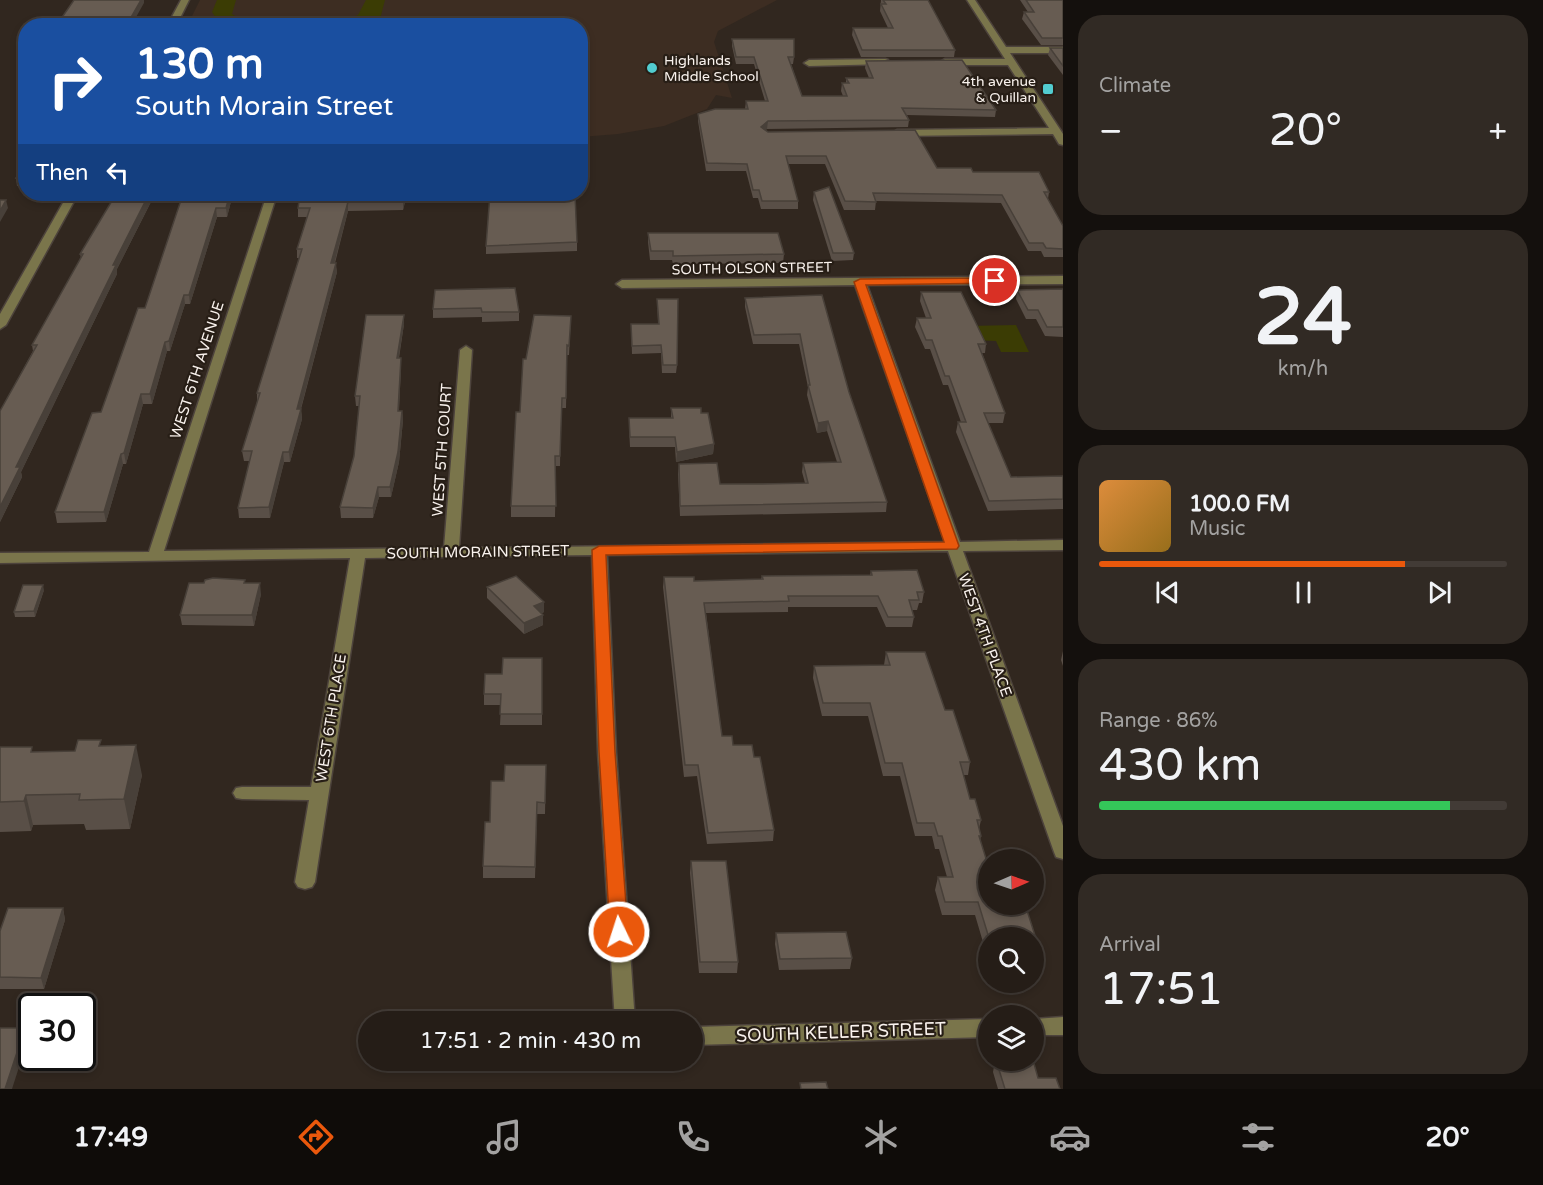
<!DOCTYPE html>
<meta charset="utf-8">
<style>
:root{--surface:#251d17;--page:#312a24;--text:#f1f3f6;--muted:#a3a2a1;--line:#423b36;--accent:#ea580c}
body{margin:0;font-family:"Varela Round",sans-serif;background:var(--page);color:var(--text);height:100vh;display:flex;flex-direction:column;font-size:22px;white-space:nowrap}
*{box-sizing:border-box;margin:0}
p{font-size:20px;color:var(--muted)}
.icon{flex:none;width:33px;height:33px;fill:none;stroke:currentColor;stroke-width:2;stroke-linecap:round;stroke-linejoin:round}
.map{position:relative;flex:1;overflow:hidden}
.sheet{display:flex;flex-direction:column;gap:15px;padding:15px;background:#14100d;width:480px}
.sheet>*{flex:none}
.top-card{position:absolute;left:18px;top:18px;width:570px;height:183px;border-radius:24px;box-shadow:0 3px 9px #0003,0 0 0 2px var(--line);background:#1a4fa0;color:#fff;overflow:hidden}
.needle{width:39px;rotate:88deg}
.controls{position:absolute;left:978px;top:849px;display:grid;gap:12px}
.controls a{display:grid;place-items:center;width:66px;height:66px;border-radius:50%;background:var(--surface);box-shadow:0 3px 9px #0003,0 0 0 2px var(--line);font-size:30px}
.speed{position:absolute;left:18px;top:993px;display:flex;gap:12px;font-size:30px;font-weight:700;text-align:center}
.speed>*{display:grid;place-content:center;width:78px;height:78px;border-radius:50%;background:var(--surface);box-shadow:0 3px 9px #0003,0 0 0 2px var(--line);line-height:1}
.speed .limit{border:3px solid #111;border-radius:9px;background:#fff;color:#111}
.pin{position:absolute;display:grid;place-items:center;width:51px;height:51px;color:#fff;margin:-26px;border:3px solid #fff;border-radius:50%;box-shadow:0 2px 6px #0007}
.me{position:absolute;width:66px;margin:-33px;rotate:356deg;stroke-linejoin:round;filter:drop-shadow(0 0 4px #0008)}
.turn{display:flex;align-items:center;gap:21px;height:126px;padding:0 18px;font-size:27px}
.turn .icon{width:78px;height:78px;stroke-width:2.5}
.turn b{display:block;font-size:42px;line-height:51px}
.then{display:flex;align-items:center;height:57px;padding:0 18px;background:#0003;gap:12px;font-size:22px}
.big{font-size:45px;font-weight:600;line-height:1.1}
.sheet .widget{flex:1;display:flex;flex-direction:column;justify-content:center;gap:9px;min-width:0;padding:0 21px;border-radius:24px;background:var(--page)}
.sheet .dial{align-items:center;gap:0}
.dial b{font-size:78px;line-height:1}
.song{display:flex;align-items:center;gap:18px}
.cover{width:72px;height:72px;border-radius:9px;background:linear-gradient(135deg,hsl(30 70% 55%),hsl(40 70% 35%))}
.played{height:6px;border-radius:3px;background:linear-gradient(90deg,var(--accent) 75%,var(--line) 75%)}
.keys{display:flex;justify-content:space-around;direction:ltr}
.heat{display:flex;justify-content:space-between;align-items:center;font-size:33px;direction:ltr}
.charge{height:9px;border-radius:4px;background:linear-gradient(90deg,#34c759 86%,var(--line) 0)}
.trip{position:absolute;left:358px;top:1011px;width:345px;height:60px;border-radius:30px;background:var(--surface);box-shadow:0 3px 9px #0003,0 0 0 2px var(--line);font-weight:600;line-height:60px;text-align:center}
.tab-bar{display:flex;height:96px;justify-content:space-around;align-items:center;background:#0f0c09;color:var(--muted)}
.tab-bar .icon{width:42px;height:42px}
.tab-bar .current{color:var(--accent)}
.tab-bar b{font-size:27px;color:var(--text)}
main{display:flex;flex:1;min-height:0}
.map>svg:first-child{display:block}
.education{fill:#3d2d22}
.green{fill:#3b3c04}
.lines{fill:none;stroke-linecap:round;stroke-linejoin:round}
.minor-casing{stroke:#4d433c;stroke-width:3}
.minor{fill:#7a754b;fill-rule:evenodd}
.wall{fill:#594f47}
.shaded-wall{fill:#484039}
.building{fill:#675c52;stroke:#484039;stroke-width:1.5}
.route{fill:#ea580c;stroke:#983908;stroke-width:1.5}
.poi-dot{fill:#52ccd0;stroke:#271e16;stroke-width:2}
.labels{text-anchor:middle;stroke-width:4.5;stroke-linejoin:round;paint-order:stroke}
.far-poi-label{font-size:14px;fill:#f9f2ed;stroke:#271e16;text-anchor:start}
.far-street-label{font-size:14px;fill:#f9f2ed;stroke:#271e16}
.street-label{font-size:15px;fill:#f9f2ed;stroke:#271e16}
.near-street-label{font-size:18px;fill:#f9f2ed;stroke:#271e16}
</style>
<main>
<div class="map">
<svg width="1063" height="1089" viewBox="0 0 1063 1089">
<rect width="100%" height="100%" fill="#31271f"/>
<path class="education" d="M200,0H777L718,31L714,42L732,98L716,95L707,109L664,126L618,134L581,137L580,26H187Z"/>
<path class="green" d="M217,0H236L232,14L250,25L220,24L212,12Z
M366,0H385L379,23L333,25L358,15Z
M1016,325L1029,352H1001L996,341L972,340L967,326Z"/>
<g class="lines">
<defs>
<path id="minor" d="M181,0H189L176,26H167Z
M967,0H975L1006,47H1063V53H1010L1063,134V145L1059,144L1053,134L897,136L892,133L897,130L1049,128L1008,65H945L940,62L945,59H1005Z
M885,59L888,60V64L809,66L804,63L809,60Z
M68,194H78L6,325L0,329V314Z
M267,194H277L164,551L444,548L460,350L466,346L472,350L459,548L945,542L855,285L622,288L616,284L622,280L1063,276V284L867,285L960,542L1063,540V550L963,551L1063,826V859L1056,857L1054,852L948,551L607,555L616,752L635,1022H615L598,752L592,555L365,558L315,882L312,887L305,889L298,887L295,882L309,800L242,799L236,798L233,793L236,788L242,787H311L350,558L0,563V553L149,552Z
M1063,1017V1035H1034V1019Z
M988,1019V1037L693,1045V1027Z"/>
</defs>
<use href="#minor" class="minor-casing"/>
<use href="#minor" class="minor"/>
</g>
<path class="wall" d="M881,0H928L955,50L954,57H861L852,35L853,28H888L880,11Z
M1020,0H1063V45H1041L1022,19L1024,12H1028Z
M732,39L794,57L793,64H791L802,96H843L841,91L842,83H846V78H869L865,68L866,61L996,110L995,117L907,115L909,120L908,127L767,129L765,130L768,132L937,168L973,172L1049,192L1048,199L1063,226V257H1044L1041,251H1028L1001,203L876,201L875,210H844L825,164H788L798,201V209H761L758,198H753L746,171H706L698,121V114L745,109L746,101H765L754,64H736L732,46Z
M1050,48H1063V75L1048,55Z
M26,163V186H17L16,178Z
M814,192L854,253L853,260L832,261L813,200Z
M116,194H155L117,269V274L21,472L22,477L0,522V411L33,351L32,345L81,258L80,254Z
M183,194H233L227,217H217L190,304H185L170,351H167L152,404H143L126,464H123L106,522L57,523L55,512L101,412L145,308Z
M300,194H407L403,210L348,211L335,263L337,272L301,409L302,419L290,462H284L270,518H239L238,508L250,461H244L242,451L257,402V393L299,258H297V249L307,217H298V208Z
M648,233L784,254L783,263L673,264L672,260H650L648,242Z
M577,242V251L486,254V246Z
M1063,289V337L1045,336L1036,319H1026L1016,299L1017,290Z
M435,290L519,312V321L482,322V317L433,318V309Z
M921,292L986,344L985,353H982L1005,413L1003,423H988L1011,477L1063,476V509L988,511L956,432L958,422H961L948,385H943L930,349H925L915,327L917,318H926L920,301Z
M822,295L849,392L887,502L886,512L680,516L678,474L679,464L720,484L805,483L802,472L803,463L837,462L827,431L817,433L807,395L808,387L799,344H753L745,307V298Z
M657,299L677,365L676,373H662L661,353L632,354L631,324H658Z
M571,316L569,355H567L566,408H561L560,466H556L555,517H511V506L526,359Z
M404,324L399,358H401V367L399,411H402L403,420L399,462L391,497H379L373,518H341L340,507L354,456L359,406H356L355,396Z
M671,408L701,413L714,444L713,454L676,462L675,447H630L629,428V418H671Z
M871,571L924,592L922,603H919L917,610H912L914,617L912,627H886L877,607H788V612L706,613L722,736L733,745L754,757L774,830L773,841L707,844L697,776L684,777L663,587L664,577L694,581L761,579L762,576L870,575Z
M246,583L261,594L254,626L182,625L180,615Z
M487,587L544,602V612L542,613L543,625L524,634L487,598Z
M44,590L35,617H15L14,612Z
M1063,651V666L1061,660Z
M886,652H925L945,710H953L970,762L968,775H963L970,799H975L981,820L979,829L981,836L980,840L988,865V904H1025L1038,945L1034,958V938H988V959L975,915H942L935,890L938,877H947L939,849H935L932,836H915L900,776H883L868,716H822L813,678L814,666L884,665Z
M542,658V725H500L501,705H484V694L502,674Z
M102,746L142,775L130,829L86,830L84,824L33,825L31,831L0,832V747L33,752L75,751Z
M546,765L545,814H537L535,878H483V866L490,822L504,781Z
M691,861L738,962L737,973H699L690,873Z
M63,908L65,920L44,989H0V931Z
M776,933L852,958L850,969L779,970L775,944Z
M995,1060H1033L1038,1078L1060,1089H998L993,1072Z"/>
<path class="shaded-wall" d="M141,0H144V3L131,26H126Z
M768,121L767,129L760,135L761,127Z
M149,194H155L117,269V274L21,472L22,477L0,522V507L16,467L113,265Z
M230,194H233L227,217L226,208Z
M405,194H407L403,210V202Z
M6,200L8,208L0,222V211Z
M348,202V211L332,272L331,263Z
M216,208L217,217L190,304L189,295Z
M336,263L337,272L298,419L297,409Z
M184,295L185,304L170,351L169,341Z
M404,315V324L397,368V358Z
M165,342L167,351L152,404L150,394Z
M401,358V367L398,420V411Z
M141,394L143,404L126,464L124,453Z
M301,409L302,419L290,462L289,452Z
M402,411L403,420L399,462L391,497L390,487Z
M828,421L827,431L817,433L818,423Z
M714,444L713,454L676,462L677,452Z
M283,452L284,462L270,518L269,507Z
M121,454L123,464L106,522L104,512Z
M378,487L379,497L373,518V508Z
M260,583L261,594L254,626L252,615Z
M43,585L44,590L35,617L34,611Z
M544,602V612L534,617V606Z
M543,615V625L524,634V623Z
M136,745L142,775L130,829L124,799Z
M26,795L33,825L31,831L24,801Z
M63,908L65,920L44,989L41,978Z
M25,1028L28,1039L12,1089H5Z"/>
<path class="building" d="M74,0H141L126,26H56Z
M883,0H928L955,50H862L853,28H893L881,4H886Z
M1026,0H1063V38H1042L1024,12H1034Z
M732,39H794V57H788L802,96H847L842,83H849L846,78H873L866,61L962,60L996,110L902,108L909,120L768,121L761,127L768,132L915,130L937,168H971L973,172H1039L1049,192H1044L1063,226V249L1046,248L1043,243H1029L1002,195L873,193L876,202L845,201L826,156H786L798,201H762L759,190H753L747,164L707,163L698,114L715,109H748L746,101H768L754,57H736Z
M1050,48H1063V66Z
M26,163V178H16Z
M829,187L854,253H833L814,192Z
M116,194H149L113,265H116L16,467H20L0,507V411L37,345H32L83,254H80Z
M183,194H230L226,208H216L189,295H184L169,341L165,342L150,394H141L124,453L121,454L104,512H55L92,413L101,412L138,308H145Z
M300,194H405L403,202H348L331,263H336L297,409H301L289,452H283L269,507L238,508L252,451H242L260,393H257L302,249H297L310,208H298Z
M490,194H575L577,242L486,246Z
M0,200H6L0,211Z
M648,233H778L784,254L673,256V251H651Z
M515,288L519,312H482L481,308L433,309L435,290Z
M1063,289V327H1047L1038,310H1028L1017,290Z
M921,292H961L986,344H978L1005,413H984L1011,477L1063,476V499L989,501L958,422H966L949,376H945L932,340H926L917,318H931Z
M822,295L849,392L887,502L680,506L679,464L717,463L720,484H760L808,483L803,463L841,462L828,421L818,423L808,385H810L800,334L754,335L745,298Z
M657,299H678L677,365H663L661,345L632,346L631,324H659Z
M366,315H404L397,358H401L398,411H402L398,452L390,487H378L373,508L340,507L354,456L360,396H355Z
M534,315L571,316L569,346L567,345L566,398H562L560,456H555L556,506H511L516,412H520L523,359H526Z
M671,408H701V413H708L714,444L677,452L675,437H630L629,418H673Z
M917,570L924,592H917L919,600H909L914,617H888L878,596H788L789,601L704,603L722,736H732L733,745H752L754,757H760L774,830L708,833L698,765H685L664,577H694V581L763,579L762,576L872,575L871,571Z
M516,576L544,602L534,606L543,615L524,623L487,587Z
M213,578L245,580L244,583H260L252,615H180L189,583H204L205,580Z
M23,585H43L34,611L14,612Z
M886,652H925L945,710H953L970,762H960L970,799H975L981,820H977L981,836H979L988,865V904H1025L1038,945H1034V938H989L978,902H945L938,877H953L942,836H938L934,823H917L902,763H885L870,703H823L814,666L890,665Z
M503,658H542V714H500L501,694H484L485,674H502Z
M78,740H101L99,746L136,745L124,799L79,800L80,794L26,795L24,801L0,802V747H32L31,752L75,751Z
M505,765H546L545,803L537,802L535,867L483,866L485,822H490L491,781H504Z
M691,861H726L738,962H700Z
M8,908H63L41,978L0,977V931Z
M846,932L852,958L780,959L776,933Z
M0,1028H25L5,1089H0Z
M996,1060H1033L1038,1078H1056L1060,1089H1005Z
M826,1082L828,1089H801L800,1083Z"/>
<path class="route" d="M995,278L1001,281L999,283L866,285L959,546L957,549L606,555L615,752L628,932L625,937H613L610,932L599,752L592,550L599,546L944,542L854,282L860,279Z"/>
<g class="poi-dot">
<circle cx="652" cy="68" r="6"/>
<rect x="1042" y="83" width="12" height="12" rx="3"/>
</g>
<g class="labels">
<g class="far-poi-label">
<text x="664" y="65">Highlands<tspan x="664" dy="16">Middle School</tspan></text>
<text x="1036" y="86" text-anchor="end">4th avenue<tspan x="1036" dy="16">&amp; Quillan</tspan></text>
</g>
<g class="far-street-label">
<text transform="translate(752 268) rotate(-1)" y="5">SOUTH OLSON STREET</text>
</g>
<g class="street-label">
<text transform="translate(197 370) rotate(-72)" y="5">WEST 6TH AVENUE</text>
<text transform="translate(442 450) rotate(-86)" y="5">WEST 5TH COURT</text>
<text transform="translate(478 552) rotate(-1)" y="5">SOUTH MORAIN STREET</text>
<text transform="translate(985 635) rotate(70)" y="5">WEST 4TH PLACE</text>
<text transform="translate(331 718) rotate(-81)" y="5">WEST 6TH PLACE</text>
</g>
<g class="near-street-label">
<text transform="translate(841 1032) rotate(-2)" y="6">SOUTH KELLER STREET</text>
</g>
</g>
</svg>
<div class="controls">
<a><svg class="needle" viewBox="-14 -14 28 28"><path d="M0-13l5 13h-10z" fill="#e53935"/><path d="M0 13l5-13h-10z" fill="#a3a2a1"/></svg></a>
<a><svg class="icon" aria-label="search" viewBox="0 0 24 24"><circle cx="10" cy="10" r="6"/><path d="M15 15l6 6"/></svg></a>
<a><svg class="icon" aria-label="layers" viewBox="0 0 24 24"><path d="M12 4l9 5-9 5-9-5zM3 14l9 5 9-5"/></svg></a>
</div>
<div class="speed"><div class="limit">30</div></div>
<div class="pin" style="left:995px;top:281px;background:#d93025"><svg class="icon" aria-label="arrive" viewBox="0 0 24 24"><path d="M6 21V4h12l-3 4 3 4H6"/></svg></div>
<svg class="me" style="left:619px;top:932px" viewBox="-20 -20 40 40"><circle r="17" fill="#ea580c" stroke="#fff" stroke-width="3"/><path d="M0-11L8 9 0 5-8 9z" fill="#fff"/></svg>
<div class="trip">17:51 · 2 min · 430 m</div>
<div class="top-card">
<div class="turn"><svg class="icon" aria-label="right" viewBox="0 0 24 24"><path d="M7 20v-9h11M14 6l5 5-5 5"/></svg><div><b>130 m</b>South Morain Street</div></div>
<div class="then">Then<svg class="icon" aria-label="left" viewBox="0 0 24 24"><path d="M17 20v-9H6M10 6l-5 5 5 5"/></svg></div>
</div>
</div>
<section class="sheet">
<div class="widget"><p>Climate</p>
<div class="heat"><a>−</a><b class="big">20°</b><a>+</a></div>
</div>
<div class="widget dial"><b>24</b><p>km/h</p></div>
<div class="widget">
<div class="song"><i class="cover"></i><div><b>100.0 FM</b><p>Music</p></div></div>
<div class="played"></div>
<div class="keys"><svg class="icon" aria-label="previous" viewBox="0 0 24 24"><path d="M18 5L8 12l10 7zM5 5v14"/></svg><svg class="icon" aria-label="pause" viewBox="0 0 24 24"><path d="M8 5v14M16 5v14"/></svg><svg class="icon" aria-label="next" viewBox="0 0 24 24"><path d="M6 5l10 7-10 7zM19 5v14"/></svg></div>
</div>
<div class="widget"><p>Range · 86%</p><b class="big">430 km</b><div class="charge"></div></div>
<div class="widget"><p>Arrival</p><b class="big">17:51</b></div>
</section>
</main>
<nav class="tab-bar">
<b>17:49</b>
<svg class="icon current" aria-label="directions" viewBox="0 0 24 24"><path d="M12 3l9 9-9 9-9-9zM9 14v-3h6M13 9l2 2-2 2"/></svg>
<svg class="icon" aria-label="music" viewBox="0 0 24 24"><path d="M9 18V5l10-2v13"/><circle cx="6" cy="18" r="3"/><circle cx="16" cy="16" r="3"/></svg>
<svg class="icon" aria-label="phone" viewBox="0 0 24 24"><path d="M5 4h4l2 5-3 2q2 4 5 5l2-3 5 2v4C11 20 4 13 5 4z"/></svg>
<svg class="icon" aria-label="climate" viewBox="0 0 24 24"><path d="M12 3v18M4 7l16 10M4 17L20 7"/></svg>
<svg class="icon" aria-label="car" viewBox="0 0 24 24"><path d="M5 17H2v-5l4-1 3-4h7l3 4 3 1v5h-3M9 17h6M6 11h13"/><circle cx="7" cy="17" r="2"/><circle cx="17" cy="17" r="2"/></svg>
<svg class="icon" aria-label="filters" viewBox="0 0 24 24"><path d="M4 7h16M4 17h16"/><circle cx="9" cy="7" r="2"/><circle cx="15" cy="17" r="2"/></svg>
<b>20°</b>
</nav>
